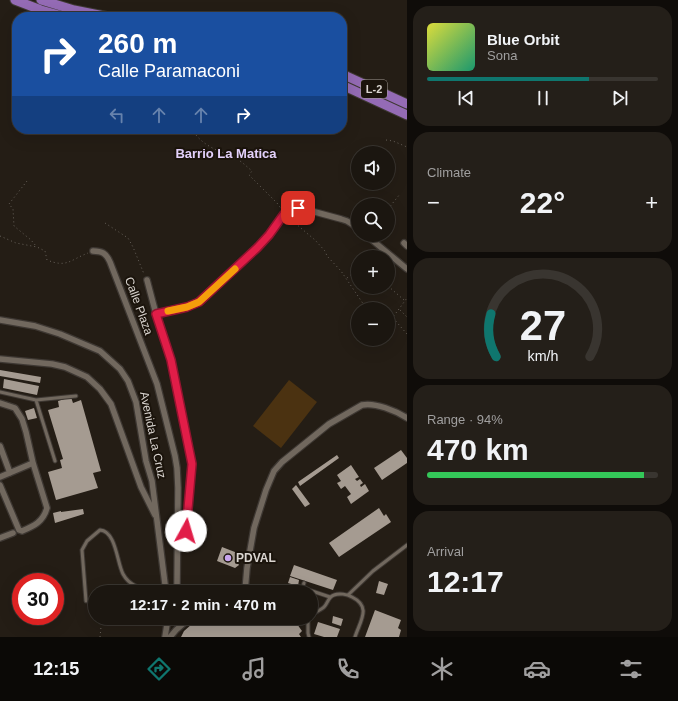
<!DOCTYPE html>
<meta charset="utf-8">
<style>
:root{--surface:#1b1610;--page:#241f19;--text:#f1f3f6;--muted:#a09f9f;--line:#393530;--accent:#0f766e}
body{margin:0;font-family:Arial,sans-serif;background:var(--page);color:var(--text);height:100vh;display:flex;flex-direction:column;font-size:15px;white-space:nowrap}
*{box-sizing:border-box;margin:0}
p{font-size:13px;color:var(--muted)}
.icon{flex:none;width:22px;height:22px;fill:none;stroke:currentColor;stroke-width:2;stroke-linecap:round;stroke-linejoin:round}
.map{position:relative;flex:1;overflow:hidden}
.panel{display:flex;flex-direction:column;gap:6px;padding:6px;background:#0f0c09;width:271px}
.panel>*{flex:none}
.hud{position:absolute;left:12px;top:12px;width:335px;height:122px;border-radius:16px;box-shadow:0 4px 16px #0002,0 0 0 1px var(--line);background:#1a4fa0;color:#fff;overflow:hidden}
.controls{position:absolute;left:351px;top:146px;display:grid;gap:8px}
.controls a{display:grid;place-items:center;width:44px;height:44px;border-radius:50%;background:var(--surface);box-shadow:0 4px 16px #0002,0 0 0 1px var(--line);font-size:20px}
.speed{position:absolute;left:12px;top:573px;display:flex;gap:8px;font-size:20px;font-weight:700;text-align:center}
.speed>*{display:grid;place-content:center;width:52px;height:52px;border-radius:50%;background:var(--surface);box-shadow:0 4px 16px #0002,0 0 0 1px var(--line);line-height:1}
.speed .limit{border:6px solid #d22;background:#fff;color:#111}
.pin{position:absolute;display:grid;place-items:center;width:34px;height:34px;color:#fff;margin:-17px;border-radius:8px;box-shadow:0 2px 6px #0006}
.me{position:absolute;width:44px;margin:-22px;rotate:6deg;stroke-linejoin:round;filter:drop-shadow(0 0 3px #0008)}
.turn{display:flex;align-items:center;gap:14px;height:84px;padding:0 20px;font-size:18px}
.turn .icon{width:52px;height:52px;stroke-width:2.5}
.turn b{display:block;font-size:28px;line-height:34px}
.lanes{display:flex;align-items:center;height:38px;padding:0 20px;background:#0003;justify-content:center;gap:20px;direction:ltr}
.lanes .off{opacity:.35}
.big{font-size:30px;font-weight:800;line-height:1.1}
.panel .card{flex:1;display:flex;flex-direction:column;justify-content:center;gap:6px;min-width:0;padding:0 14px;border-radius:16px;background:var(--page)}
.panel .dial{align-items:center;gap:0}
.dial svg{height:104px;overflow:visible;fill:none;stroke:var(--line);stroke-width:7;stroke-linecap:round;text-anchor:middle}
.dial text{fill:var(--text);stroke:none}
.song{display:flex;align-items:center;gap:12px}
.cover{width:48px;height:48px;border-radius:6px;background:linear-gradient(135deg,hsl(60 70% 55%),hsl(160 70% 35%))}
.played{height:4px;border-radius:2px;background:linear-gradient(90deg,var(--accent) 70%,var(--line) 70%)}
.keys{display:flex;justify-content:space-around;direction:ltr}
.heat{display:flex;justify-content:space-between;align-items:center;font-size:22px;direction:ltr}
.charge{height:6px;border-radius:3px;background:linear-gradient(90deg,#34c759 94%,var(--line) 0)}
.trip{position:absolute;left:88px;top:585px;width:230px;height:40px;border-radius:20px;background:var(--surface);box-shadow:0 4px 16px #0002,0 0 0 1px var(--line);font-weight:800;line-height:40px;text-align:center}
.menu{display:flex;height:64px;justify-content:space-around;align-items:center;background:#0b0906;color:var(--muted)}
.menu .icon{width:28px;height:28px}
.menu .selected{color:var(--accent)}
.menu b{font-size:18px;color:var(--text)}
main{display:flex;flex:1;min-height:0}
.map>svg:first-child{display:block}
.green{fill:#4b3211}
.building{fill:#a59b91}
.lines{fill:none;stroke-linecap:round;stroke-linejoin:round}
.service-casing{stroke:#3e3833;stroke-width:5}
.minor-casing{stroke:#3e3833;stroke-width:8}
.trunk-casing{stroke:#3e3833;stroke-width:11}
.path{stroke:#67615a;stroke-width:1;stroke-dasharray:1 3;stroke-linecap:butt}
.service{stroke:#71685e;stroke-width:3}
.minor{stroke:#71685e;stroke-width:5.5}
.trunk{stroke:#946bb5;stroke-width:9}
.route-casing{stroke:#92132f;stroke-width:10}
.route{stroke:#e11d48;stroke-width:7}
.slow{stroke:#f59e0b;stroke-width:7}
.poi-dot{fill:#c8a5ee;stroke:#1b140c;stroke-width:1.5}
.labels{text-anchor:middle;stroke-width:4;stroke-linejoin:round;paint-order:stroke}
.shield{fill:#1b140c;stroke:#a19b95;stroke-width:1}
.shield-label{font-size:11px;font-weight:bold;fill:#dad5d0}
.street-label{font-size:12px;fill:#dad5d0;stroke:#1b140c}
.poi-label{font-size:12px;font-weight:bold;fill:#dad5d0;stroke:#1b140c;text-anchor:start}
.neighbourhood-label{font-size:13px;font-weight:bold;fill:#e3d0fa;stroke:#1b140c}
</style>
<main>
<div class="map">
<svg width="407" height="637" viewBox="0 0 407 637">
<rect width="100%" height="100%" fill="#241d15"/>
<path class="green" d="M289,380L317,402L281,448L253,426Z"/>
<path class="building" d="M0,370L41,377L40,383L0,376Z
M4,379L39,386L37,395L3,388Z
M71,397L73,403L81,400L101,471L93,473L98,488L56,500L48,472L62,468L60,460L63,459L48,410L59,407L58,401Z
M34,408L37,418L28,420L25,411Z
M401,450L407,458V463L382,480L374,468Z
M337,455L339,458L300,486L298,482Z
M351,465L359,477L355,479L357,481L360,479L363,483L360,485L361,487L365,484L369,491L351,504L347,497L351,494L345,486L341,489L337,483L341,481L337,475Z
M296,485L310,504L305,507L292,489Z
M379,508L384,516L386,514L391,522L339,557L329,543Z
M83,509L84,514L55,523L53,513L61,511V512Z
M222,547L240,554L237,562L239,565L235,568L217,561Z
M294,565L337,580L333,590L290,576Z
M290,577L299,580L298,586L288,583Z
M379,581L388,584L384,595L376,593Z
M375,610L401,620L398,628L401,630L399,637H365Z
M333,616L343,619L341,626L332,623Z
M199,618H297L300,622L297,624L302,631L299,634L301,637H181L184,631Z
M318,622L340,629L337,637H324L314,634Z"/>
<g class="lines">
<defs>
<path id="service" d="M0,392L36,400L76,396
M36,400L55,461
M303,588L330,597
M301,592L304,583
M348,595L373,571L407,545
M86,601L82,550L87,541L100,530C116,531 117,563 123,574C130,587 143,589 155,592
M311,615C315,612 321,610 324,607C328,603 328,597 334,595C339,593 347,594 352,597C372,607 360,621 355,637
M308,618V633L309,637"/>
<path id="minor" d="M366,235L407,269
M404,243L407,246
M93,251C102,251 106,253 110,262L157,384L175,456L177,468L178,488L177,587L175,592
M147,280L156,314L171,360L192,464L186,531L182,539L177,542
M156,314L187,307L199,301L257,248L269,235L281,217L291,209L298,208L304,209L341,219L347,221L358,228
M0,320L35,326L60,334L100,351L120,369L128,381L136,402L146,461L152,481L166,592
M0,359L52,364L65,367L87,377L100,389L111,404L141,487L155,515
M0,403L15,408L22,419L26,432L33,463L47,508C43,522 34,526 22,531L19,530L0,485
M0,446L10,473
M0,477L33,463
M0,538L13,533
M245,591L247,568L254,528L266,490L274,471L282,462L329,424L362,405C375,402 396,411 407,418
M240,592H256
M165,637L168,618
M170,637L176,630L190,618"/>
<path id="trunk" d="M15,0L41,10L66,17
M41,0L74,10L109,17
M342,74L407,104
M342,85L407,115"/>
</defs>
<use href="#service" class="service-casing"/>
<use href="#minor" class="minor-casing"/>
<use href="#trunk" class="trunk-casing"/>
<path class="path" d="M196,135C205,146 218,151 231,156C239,159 245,165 252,171L249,175L277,203L282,210
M386,140L393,141L407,147
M27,181L9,204L13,209L14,226L31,240L36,246
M388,209L400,194
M289,218L315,240L325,251L327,256L341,271L364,305L369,309
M105,223L128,238L133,247L144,274
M0,236L16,243L37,247L45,251L47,260C67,268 70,260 88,253
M347,278L358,269
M388,286L404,300
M400,310L407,317
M393,318L407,334
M388,322C396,314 401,306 407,298
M100,637L101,627"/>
<use href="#service" class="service"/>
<use href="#minor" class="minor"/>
<use href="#trunk" class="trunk"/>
</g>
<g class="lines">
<defs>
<path id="route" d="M186,531L192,464L171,360L156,314L187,307L199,302L257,248L269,235L284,214L290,209L298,208"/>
</defs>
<use href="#route" class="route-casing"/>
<use href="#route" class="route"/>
<path class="slow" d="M168,311L187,307L199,302L235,269"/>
</g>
<circle class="poi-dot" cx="228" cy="558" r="4"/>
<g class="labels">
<rect class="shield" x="361" y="80" width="26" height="18" rx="3"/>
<g class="shield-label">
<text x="374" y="93">L-2</text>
</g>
<g class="street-label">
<text transform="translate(139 306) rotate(70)" y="4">Calle Plaza</text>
<text transform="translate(153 435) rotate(78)" y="4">Avenida La Cruz</text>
</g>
<g class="poi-label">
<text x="236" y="562">PDVAL</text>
</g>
<g class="neighbourhood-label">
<text x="226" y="158">Barrio La Matica</text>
</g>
</g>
</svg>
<div class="controls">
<a><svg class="icon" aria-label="sound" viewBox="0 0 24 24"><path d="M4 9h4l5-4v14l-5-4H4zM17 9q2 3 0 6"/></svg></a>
<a><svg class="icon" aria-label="search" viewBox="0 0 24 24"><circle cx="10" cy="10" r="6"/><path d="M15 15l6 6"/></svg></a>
<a>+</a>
<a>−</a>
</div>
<div class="speed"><div class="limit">30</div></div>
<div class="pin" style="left:298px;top:208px;background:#d93025"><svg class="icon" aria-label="arrive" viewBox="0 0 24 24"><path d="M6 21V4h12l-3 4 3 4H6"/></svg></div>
<svg class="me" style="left:186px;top:531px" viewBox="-20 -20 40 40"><circle r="19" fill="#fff"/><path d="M0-13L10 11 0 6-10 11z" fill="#e11d48"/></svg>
<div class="trip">12:17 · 2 min · 470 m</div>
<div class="hud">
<div class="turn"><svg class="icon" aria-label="right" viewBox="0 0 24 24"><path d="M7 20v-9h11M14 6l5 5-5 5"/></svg><div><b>260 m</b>Calle Paramaconi</div></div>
<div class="lanes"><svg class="icon off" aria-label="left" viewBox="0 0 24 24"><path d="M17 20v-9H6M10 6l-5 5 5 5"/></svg><svg class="icon off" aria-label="ahead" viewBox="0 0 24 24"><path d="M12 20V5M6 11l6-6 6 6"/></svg><svg class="icon off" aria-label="ahead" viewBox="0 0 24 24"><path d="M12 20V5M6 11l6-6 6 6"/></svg><svg class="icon" aria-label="right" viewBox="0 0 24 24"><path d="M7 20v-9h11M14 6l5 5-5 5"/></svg></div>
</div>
</div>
<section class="panel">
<div class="card">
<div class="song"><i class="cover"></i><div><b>Blue Orbit</b><p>Sona</p></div></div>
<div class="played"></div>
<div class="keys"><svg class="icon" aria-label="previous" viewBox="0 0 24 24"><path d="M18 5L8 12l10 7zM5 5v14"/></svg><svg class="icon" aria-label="pause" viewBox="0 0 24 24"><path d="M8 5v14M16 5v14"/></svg><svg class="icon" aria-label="next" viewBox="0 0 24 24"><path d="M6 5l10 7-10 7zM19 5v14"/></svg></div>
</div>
<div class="card"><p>Climate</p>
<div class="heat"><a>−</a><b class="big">22°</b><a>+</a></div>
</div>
<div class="card dial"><svg viewBox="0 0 100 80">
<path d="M14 69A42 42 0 1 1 86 69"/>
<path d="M14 69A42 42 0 0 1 10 36" stroke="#0f766e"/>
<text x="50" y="56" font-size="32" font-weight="700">27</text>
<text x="50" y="72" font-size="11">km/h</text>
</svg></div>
<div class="card"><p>Range · 94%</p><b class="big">470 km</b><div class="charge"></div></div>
<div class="card"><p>Arrival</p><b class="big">12:17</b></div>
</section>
</main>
<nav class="menu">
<b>12:15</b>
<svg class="icon selected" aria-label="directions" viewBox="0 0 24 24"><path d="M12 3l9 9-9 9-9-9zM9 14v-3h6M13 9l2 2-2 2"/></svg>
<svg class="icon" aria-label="music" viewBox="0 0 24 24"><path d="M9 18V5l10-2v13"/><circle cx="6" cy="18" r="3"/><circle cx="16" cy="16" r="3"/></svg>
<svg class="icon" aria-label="phone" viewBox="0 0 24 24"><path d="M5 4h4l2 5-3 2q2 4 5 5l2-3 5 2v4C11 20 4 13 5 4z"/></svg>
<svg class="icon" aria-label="climate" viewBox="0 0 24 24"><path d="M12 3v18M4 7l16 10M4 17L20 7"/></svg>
<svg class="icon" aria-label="car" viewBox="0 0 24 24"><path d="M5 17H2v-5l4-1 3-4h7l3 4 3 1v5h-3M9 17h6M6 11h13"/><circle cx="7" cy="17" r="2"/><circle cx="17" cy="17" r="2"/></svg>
<svg class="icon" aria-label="filters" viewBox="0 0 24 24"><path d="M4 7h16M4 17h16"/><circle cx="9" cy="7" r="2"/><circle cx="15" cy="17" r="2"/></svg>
</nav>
